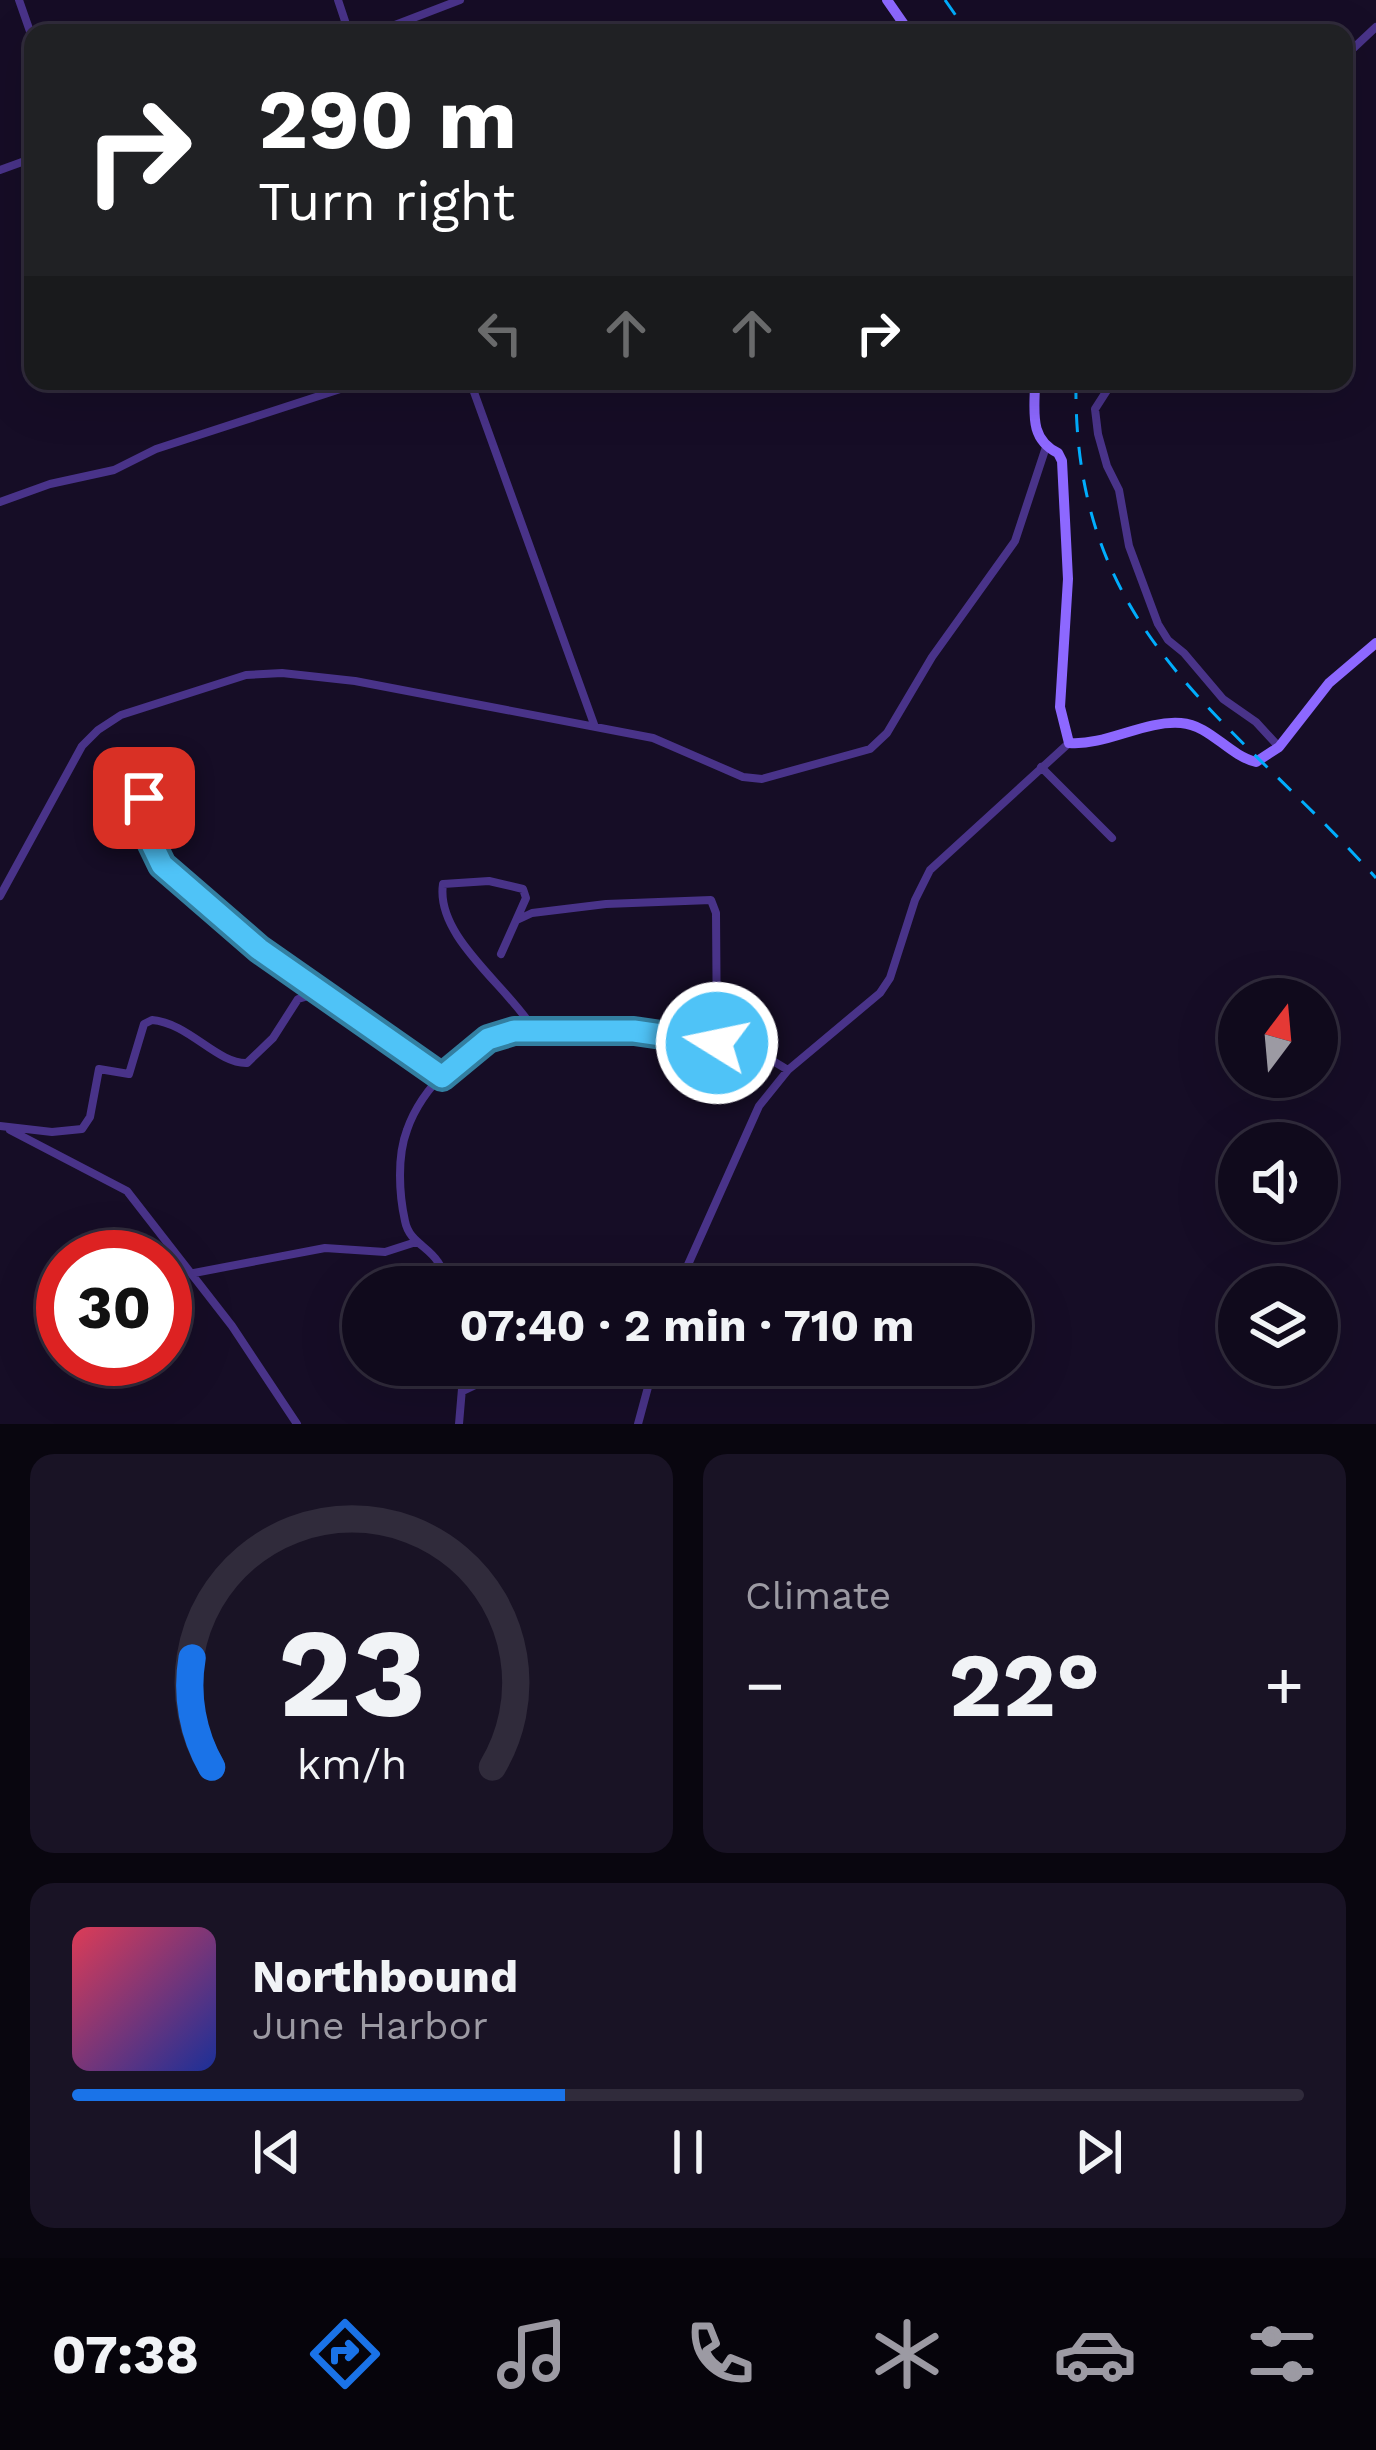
<!DOCTYPE html>
<meta charset="utf-8">
<style>
:root{--surface:#100a1c;--page:#191325;--text:#f1f3f6;--muted:#9c9aa3;--line:#302b3b;--accent:#1a73e8}
body{margin:0;font-family:"Work Sans",sans-serif;background:var(--page);color:var(--text);height:100vh;display:flex;flex-direction:column;font-size:45px;white-space:nowrap}
*{box-sizing:border-box;margin:0}
p{font-size:39px;color:var(--muted)}
.icon{flex:none;width:66px;height:66px;fill:none;stroke:currentColor;stroke-width:2;stroke-linecap:round;stroke-linejoin:round}
.map{position:relative;height:1424px;overflow:hidden}
.drawer{display:flex;flex-direction:column;gap:30px;padding:30px;background:#09060f;flex:1}
.drawer>*{flex:none}
.guide{position:absolute;left:24px;top:24px;width:1329px;height:366px;border-radius:24px;box-shadow:0 12px 48px #0002,0 0 0 3px var(--line);background:#202124;color:#fff;overflow:hidden}
.needle{width:78px;rotate:16deg}
.buttons{position:absolute;left:1218px;top:978px;display:grid;gap:24px}
.buttons a{display:grid;place-items:center;width:120px;height:120px;border-radius:50%;background:var(--surface);box-shadow:0 12px 48px #0002,0 0 0 3px var(--line);font-size:60px}
.speed{position:absolute;left:36px;top:1230px;display:flex;gap:24px;font-size:60px;font-weight:700;text-align:center}
.speed>*{display:grid;place-content:center;width:156px;height:156px;border-radius:50%;background:var(--surface);box-shadow:0 12px 48px #0002,0 0 0 3px var(--line);line-height:1}
.speed .limit{border:18px solid #d22;background:#fff;color:#111}
.pin{position:absolute;display:grid;place-items:center;width:102px;height:102px;color:#fff;margin:-51px;border-radius:24px;box-shadow:0 6px 18px #0006}
.me{position:absolute;width:132px;margin:-66px;rotate:280deg;stroke-linejoin:round;filter:drop-shadow(0 0 9px #0008)}
.turn{display:flex;align-items:center;gap:42px;height:252px;padding:0 36px;font-size:54px}
.turn .icon{width:156px;height:156px;stroke-width:2.5}
.turn b{display:block;font-size:84px;line-height:102px}
.lanes{display:flex;align-items:center;height:114px;padding:0 36px;background:#0003;justify-content:center;gap:60px;direction:ltr}
.lanes .off{opacity:.35}
.big{font-size:90px;font-weight:700;line-height:1.1}
.drawer .tile{flex:1;display:flex;flex-direction:column;justify-content:center;gap:18px;min-width:0;padding:0 42px;border-radius:24px;background:var(--page)}
.drawer .dial{align-items:center;gap:0}
.dial svg{height:312px;overflow:visible;fill:none;stroke:var(--line);stroke-width:7;stroke-linecap:round;text-anchor:middle}
.dial text{fill:var(--text);stroke:none}
.song{display:flex;align-items:center;gap:36px}
.cover{width:144px;height:144px;border-radius:18px;background:linear-gradient(135deg,hsl(350 70% 55%),hsl(230 70% 35%))}
.played{height:12px;border-radius:6px;background:linear-gradient(90deg,var(--accent) 40%,var(--line) 40%)}
.keys{display:flex;justify-content:space-around;direction:ltr}
.heat{display:flex;justify-content:space-between;align-items:center;font-size:66px;direction:ltr}
.drawer .tiles{flex:1;display:grid;gap:30px;grid-template-columns:1fr 1fr}
.tile:last-child{grid-column:span 2}
.trip{position:absolute;left:342px;top:1266px;width:690px;height:120px;border-radius:60px;background:var(--surface);box-shadow:0 12px 48px #0002,0 0 0 3px var(--line);font-weight:700;line-height:120px;text-align:center}
.menu{display:flex;height:192px;justify-content:space-around;align-items:center;background:#06040b;color:var(--muted)}
.menu .icon{width:84px;height:84px}
.menu .active{color:var(--accent)}
.menu b{font-size:54px;color:var(--text)}
.map>svg:first-child{display:block}
.lines{fill:none;stroke-linecap:round;stroke-linejoin:round}
.street{stroke:#493389;stroke-width:8}
.secondary{stroke:#8d68ff;stroke-width:10}
.rail{stroke:#00adfc;stroke-width:3;stroke-dasharray:18 15;stroke-linecap:butt}
.route-casing{stroke:#337fa1;stroke-width:30}
.route{stroke:#4fc3f7;stroke-width:21}
</style>
<div class="map">
<svg width="1376" height="1424" viewBox="0 0 1376 1424">
<rect width="100%" height="100%" fill="#160d26"/>
<g class="lines">
<path class="street" d="M19,0L33,40
M338,0L349,33
M374,33L460,0
M1344,57L1376,27
M0,170L33,158
M470,381L595,727
M1113,381L1095,409L1098,434L1107,466L1119,490L1129,546L1158,624L1168,640L1184,653L1223,699L1256,722L1279,747
M0,502L50,484L114,470L156,449L365,381
M1041,767L1112,838
M144,798L148,836L162,865L259,949L442,1077
M0,896L82,746L98,730L121,715L246,675L282,673L355,681L653,738L743,777L762,779L870,749L887,733L932,657L1015,541L1046,447
M517,920L532,913L606,904L711,900L716,913L717,1044
M501,954L526,898L523,889L489,881L443,884C435,937 509,987 534,1030
M0,1126L52,1132L82,1129L90,1117L99,1069L129,1074L144,1024L152,1020C189,1023 217,1064 247,1063L273,1038L298,999L319,993
M10,1130L127,1191L232,1326L297,1424
M194,1273L325,1248L385,1252L416,1242
M450,1287C447,1279 443,1269 438,1262C428,1246 409,1242 405,1221C399,1194 397,1156 407,1130C421,1089 468,1041 510,1032C539,1026 572,1034 602,1033C663,1032 736,1035 788,1070
M678,1287L759,1106L788,1070L880,993L890,978L915,900L930,870L1069,743
M463,1391L517,1365
M459,1424L464,1365
M638,1424L654,1365"/>
<path class="secondary" d="M887,0L910,33
M1035,381C1035,411 1028,438 1058,453L1062,461L1068,579L1060,707L1069,743C1106,746 1144,720 1181,723C1210,725 1228,755 1256,762L1279,747L1329,683L1376,643"/>
<path class="rail" d="M945,0L968,33
M1076,381C1072,633 1227,712 1376,878"/>
</g>
<g class="lines">
<defs>
<path id="route" d="M144,798L148,836L162,865L259,949L442,1077L488,1039L514,1031H634L717,1043"/>
</defs>
<use href="#route" class="route-casing"/>
<use href="#route" class="route"/>
</g>
</svg>
<div class="buttons">
<a><svg class="needle" viewBox="-14 -14 28 28"><path d="M0-13l5 13h-10z" fill="#e53935"/><path d="M0 13l5-13h-10z" fill="#9c9aa3"/></svg></a>
<a><svg class="icon" aria-label="sound" viewBox="0 0 24 24"><path d="M4 9h4l5-4v14l-5-4H4zM17 9q2 3 0 6"/></svg></a>
<a><svg class="icon" aria-label="layers" viewBox="0 0 24 24"><path d="M12 4l9 5-9 5-9-5zM3 14l9 5 9-5"/></svg></a>
</div>
<div class="speed"><div class="limit">30</div></div>
<div class="pin" style="left:144px;top:798px;background:#d93025"><svg class="icon" aria-label="arrive" viewBox="0 0 24 24"><path d="M6 21V4h12l-3 4 3 4H6"/></svg></div>
<svg class="me" style="left:717px;top:1043px" viewBox="-20 -20 40 40"><circle r="17" fill="#4fc3f7" stroke="#fff" stroke-width="3"/><path d="M0-11L8 9 0 5-8 9z" fill="#fff"/></svg>
<div class="trip">07:40 · 2 min · 710 m</div>
<div class="guide">
<div class="turn"><svg class="icon" aria-label="right" viewBox="0 0 24 24"><path d="M7 20v-9h11M14 6l5 5-5 5"/></svg><div><b>290 m</b>Turn right</div></div>
<div class="lanes"><svg class="icon off" aria-label="left" viewBox="0 0 24 24"><path d="M17 20v-9H6M10 6l-5 5 5 5"/></svg><svg class="icon off" aria-label="ahead" viewBox="0 0 24 24"><path d="M12 20V5M6 11l6-6 6 6"/></svg><svg class="icon off" aria-label="ahead" viewBox="0 0 24 24"><path d="M12 20V5M6 11l6-6 6 6"/></svg><svg class="icon" aria-label="right" viewBox="0 0 24 24"><path d="M7 20v-9h11M14 6l5 5-5 5"/></svg></div>
</div>
</div>
<section class="drawer">
<div class="tiles">
<div class="tile dial"><svg viewBox="0 0 100 80">
<path d="M14 69A42 42 0 1 1 86 69"/>
<path d="M14 69A42 42 0 0 1 9 41" stroke="#1a73e8"/>
<text x="50" y="56" font-size="32" font-weight="700">23</text>
<text x="50" y="72" font-size="11">km/h</text>
</svg></div>
<div class="tile"><p>Climate</p>
<div class="heat"><a>−</a><b class="big">22°</b><a>+</a></div>
</div>
<div class="tile">
<div class="song"><i class="cover"></i><div><b>Northbound</b><p>June Harbor</p></div></div>
<div class="played"></div>
<div class="keys"><svg class="icon" aria-label="previous" viewBox="0 0 24 24"><path d="M18 5L8 12l10 7zM5 5v14"/></svg><svg class="icon" aria-label="pause" viewBox="0 0 24 24"><path d="M8 5v14M16 5v14"/></svg><svg class="icon" aria-label="next" viewBox="0 0 24 24"><path d="M6 5l10 7-10 7zM19 5v14"/></svg></div>
</div>
</div>
</section>
<nav class="menu">
<b>07:38</b>
<svg class="icon active" aria-label="directions" viewBox="0 0 24 24"><path d="M12 3l9 9-9 9-9-9zM9 14v-3h6M13 9l2 2-2 2"/></svg>
<svg class="icon" aria-label="music" viewBox="0 0 24 24"><path d="M9 18V5l10-2v13"/><circle cx="6" cy="18" r="3"/><circle cx="16" cy="16" r="3"/></svg>
<svg class="icon" aria-label="phone" viewBox="0 0 24 24"><path d="M5 4h4l2 5-3 2q2 4 5 5l2-3 5 2v4C11 20 4 13 5 4z"/></svg>
<svg class="icon" aria-label="climate" viewBox="0 0 24 24"><path d="M12 3v18M4 7l16 10M4 17L20 7"/></svg>
<svg class="icon" aria-label="car" viewBox="0 0 24 24"><path d="M5 17H2v-5l4-1 3-4h7l3 4 3 1v5h-3M9 17h6M6 11h13"/><circle cx="7" cy="17" r="2"/><circle cx="17" cy="17" r="2"/></svg>
<svg class="icon" aria-label="filters" viewBox="0 0 24 24"><path d="M4 7h16M4 17h16"/><circle cx="9" cy="7" r="2"/><circle cx="15" cy="17" r="2"/></svg>
</nav>
